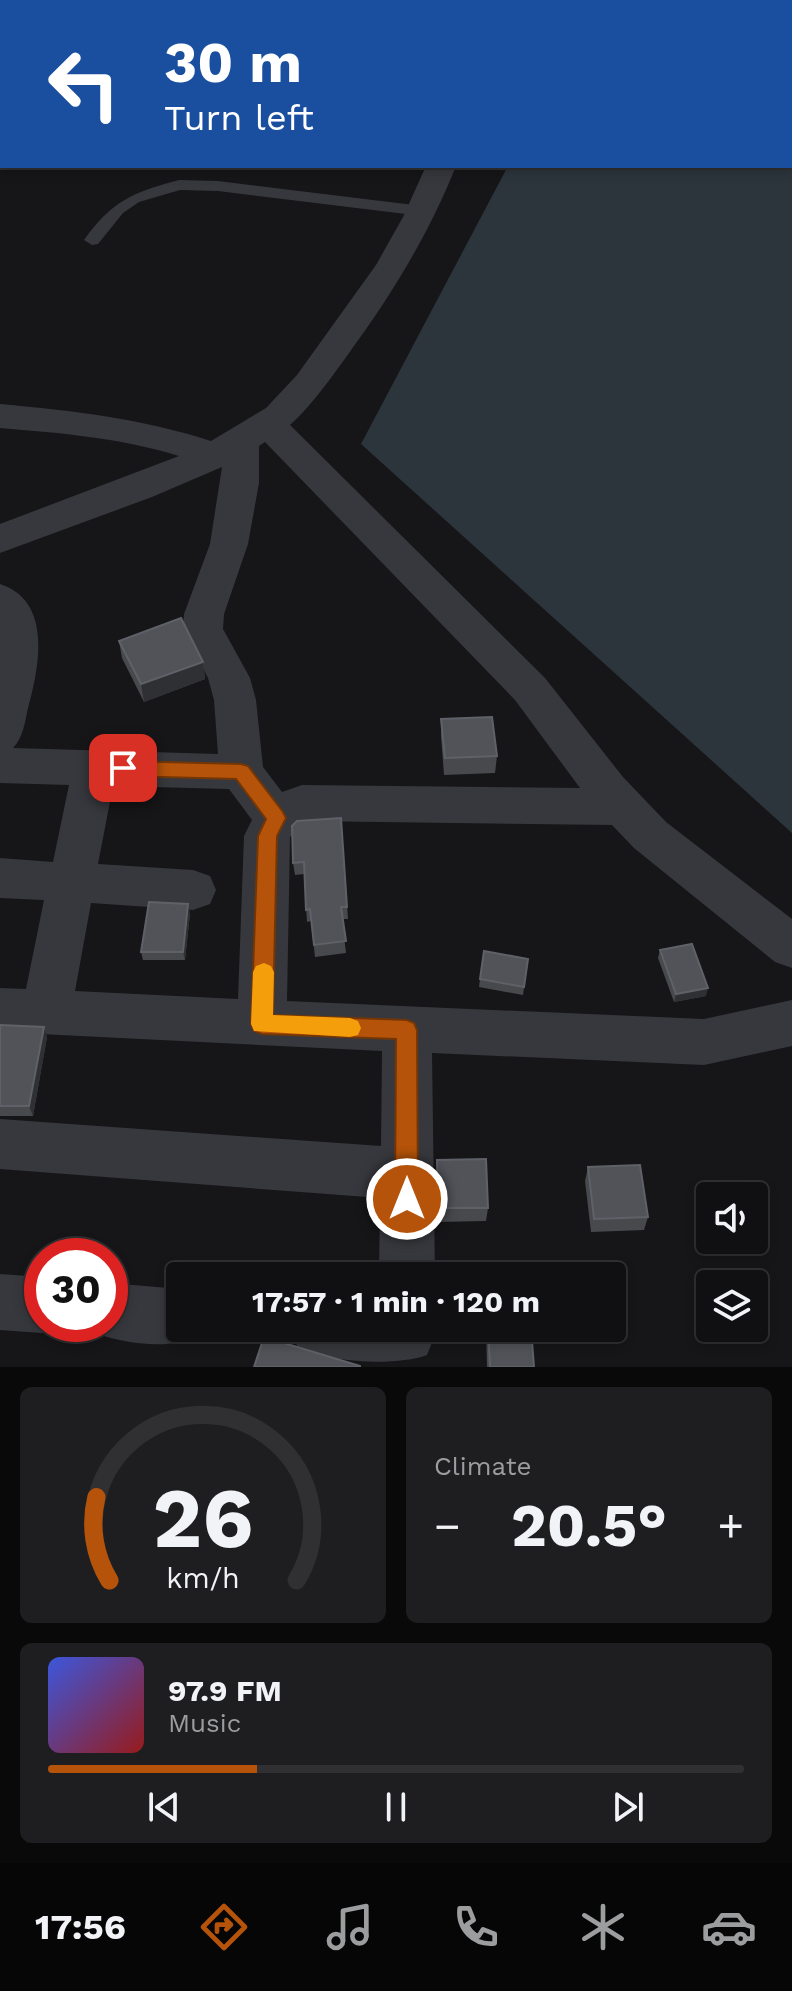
<!DOCTYPE html>
<meta charset="utf-8">
<style>
:root{--surface:#101012;--page:#1e1e20;--text:#f1f3f6;--muted:#9c9d9f;--line:#303032;--accent:#b45309}
body{margin:0;font-family:"Work Sans",sans-serif;background:var(--page);color:var(--text);height:100vh;display:flex;flex-direction:column;font-size:30px;white-space:nowrap}
*{box-sizing:border-box;margin:0}
p{font-size:26px;color:var(--muted)}
.icon{flex:none;width:44px;height:44px;fill:none;stroke:currentColor;stroke-width:2;stroke-linecap:round;stroke-linejoin:round}
.map{position:relative;height:1367px;overflow:hidden}
.sheet{display:flex;flex-direction:column;gap:20px;padding:20px;background:#09090a;flex:1}
.sheet>*{flex:none}
.top-card{position:absolute;left:0px;top:0px;width:792px;height:168px;box-shadow:0 4px 12px #0003,0 0 0 2px var(--line);background:#1a4fa0;color:#fff;overflow:hidden}
.fabs{position:absolute;left:696px;top:1182px;display:grid;gap:16px}
.fabs a{display:grid;place-items:center;width:72px;height:72px;border-radius:8px;background:var(--surface);box-shadow:0 4px 12px #0003,0 0 0 2px var(--line);font-size:40px}
.speed{position:absolute;left:24px;top:1238px;display:flex;gap:16px;font-size:40px;font-weight:700;text-align:center}
.speed>*{display:grid;place-content:center;width:104px;height:104px;border-radius:50%;background:var(--surface);box-shadow:0 4px 12px #0003,0 0 0 2px var(--line);line-height:1}
.speed .limit{border:12px solid #d22;background:#fff;color:#111}
.pin{position:absolute;display:grid;place-items:center;width:68px;height:68px;color:#fff;margin:-34px;border-radius:16px;box-shadow:0 4px 12px #0006}
.me{position:absolute;width:88px;margin:-44px;rotate:0deg;stroke-linejoin:round;filter:drop-shadow(0 0 6px #0008)}
.turn{display:flex;align-items:center;gap:28px;height:168px;padding:0 32px;font-size:36px}
.turn .icon{width:104px;height:104px;stroke-width:2.5}
.turn b{display:block;font-size:56px;line-height:68px}
.big{font-size:60px;font-weight:700;line-height:1.1}
.sheet .card{flex:1;display:flex;flex-direction:column;justify-content:center;gap:12px;min-width:0;padding:0 28px;border-radius:12px;background:var(--page)}
.sheet .dial{align-items:center;gap:0}
.dial svg{height:208px;overflow:visible;fill:none;stroke:var(--line);stroke-width:7;stroke-linecap:round;text-anchor:middle}
.dial text{fill:var(--text);stroke:none}
.song{display:flex;align-items:center;gap:24px}
.cover{width:96px;height:96px;border-radius:12px;background:linear-gradient(135deg,hsl(230 70% 55%),hsl(0 70% 35%))}
.played{height:8px;border-radius:4px;background:linear-gradient(90deg,var(--accent) 30%,var(--line) 30%)}
.keys{display:flex;justify-content:space-around;direction:ltr}
.heat{display:flex;justify-content:space-between;align-items:center;font-size:44px;direction:ltr}
.sheet .tiles{flex:1;display:grid;gap:20px;grid-template-columns:1fr 1fr}
.card:last-child{grid-column:span 2}
.trip{position:absolute;left:166px;top:1262px;width:460px;height:80px;border-radius:8px;background:var(--surface);box-shadow:0 4px 12px #0003,0 0 0 2px var(--line);font-weight:700;line-height:80px;text-align:center}
.dock{display:flex;height:128px;justify-content:space-around;align-items:center;background:#060607;color:var(--muted)}
.dock .icon{width:56px;height:56px}
.dock .current{color:var(--accent)}
.dock b{font-size:36px;color:var(--text)}
.map>svg:first-child{display:block}
.water{fill:#2c353c}
.lines{fill:none;stroke-linecap:round;stroke-linejoin:round}
.service{fill:#37383d;fill-rule:evenodd}
.minor{fill:#37383d;fill-rule:evenodd}
.wall{fill:#47494d}
.shaded-wall{fill:#2f3033}
.building{fill:#525359;stroke:#5f6168;stroke-width:2}
.route{fill:#b45309;stroke:#753606;stroke-width:2}
.slow{fill:#f59e0b}
</style>
<div class="map">
<svg width="792" height="1367" viewBox="0 0 792 1367">
<rect width="100%" height="100%" fill="#161618"/>
<path class="water" d="M557,0H792V833L361,444L508,166H790V2Z"/>
<g class="lines">
<path class="service" d="M179,180L218,181L422,206L430,211L422,216L218,191L180,190L139,202L123,213L98,244L92,245L84,240C112,201 133,192 179,180Z"/>
<path class="minor" d="M426,166H456C429,234 392,294 349,353C331,378 313,404 290,425L545,678L623,777L666,822L792,919V968L775,962L634,848L612,825L306,821L290,837L287,1001L704,1019L792,1000V1046L704,1065L432,1053L435,1276H379L380,1198L0,1169V1119L381,1146L382,1051L0,1032V988L26,989L44,900L0,898V858L53,862L69,785L0,783V584C53,601 39,668 28,708C25,722 23,738 13,748L218,754L214,700L208,678L183,629L184,614L210,544L222,467L152,497L0,553V524L179,456C121,438 61,433 0,428V404C75,411 139,418 211,441L266,408L297,375L376,265L403,217ZM265,442L515,700L580,788L302,785L282,792L263,767L256,700L250,678L223,629L224,614L248,544L259,483V446ZM113,786L229,789L252,820L244,836L238,999L75,991L91,903L193,910L210,904L216,890L210,876L193,870L98,864Z
M0,1274L42,1277V1324L62,1325L42,1333L0,1330Z
M110,1283L180,1289V1328H204L200,1337C168,1350 122,1344 90,1331L87,1324H110Z
M290,1328H432L435,1335L427,1355C394,1367 331,1362 298,1348Z"/>
</g>
<path class="wall" d="M32,0H96L94,2H32Z
M119,641L203,662L205,679L144,702L122,658Z
M441,719L497,756L495,773L444,775L441,736Z
M341,818L348,919H342L346,953L315,957L311,921L307,922L304,874L295,875L293,863Z
M190,913L185,960H143L141,952Z
M660,950L706,996L674,1002L658,958Z
M528,959L523,995L479,987L480,979Z
M0,1025L47,1037L33,1116H0Z
M437,1160L488,1208L486,1221L437,1222Z
M588,1167L648,1217L644,1230L591,1232L585,1181Z
M486,1328H531L534,1367H487Z"/>
<path class="shaded-wall" d="M82,0H96L94,2H82Z
M203,662L205,679L144,702L141,684Z
M188,904L190,913L185,960L183,952Z
M708,988L706,996L674,1002L676,994Z
M44,1027L47,1037L33,1116L29,1106Z"/>
<path class="building" d="M115,0H336L335,2H114Z
M181,618L203,662L141,684L119,641Z
M492,717L497,756L445,758L441,719Z
M341,818L347,907H341L346,941L314,945L310,909L306,910L304,862L293,863L292,826L297,821Z
M149,902L188,904L183,952H141Z
M692,944L708,988L676,994L660,950Z
M484,951L528,959L524,987L480,979Z
M0,1025L44,1027L29,1106H0Z
M486,1159L488,1208H438L437,1160Z
M640,1165L648,1217L594,1219L588,1167Z
M488,1328H531L534,1367H490Z
M264,1337L360,1366V1367H254Z"/>
<path class="route" d="M123,761L241,764L248,766L283,812L286,818L277,836L273,1015L407,1020L414,1023L417,1030L418,1199L415,1207L407,1211L398,1207L395,1199L396,1039L262,1034L254,1031L251,1024L258,836L266,819L236,779L123,776L116,774L114,768L116,763Z"/>
<path class="slow" d="M264,963L271,966L274,972L273,1015L350,1018L358,1021L361,1028L358,1035L350,1037L254,1031L251,1024L253,972L256,966Z"/>
</svg>
<div class="fabs">
<a><svg class="icon" aria-label="sound" viewBox="0 0 24 24"><path d="M4 9h4l5-4v14l-5-4H4zM17 9q2 3 0 6"/></svg></a>
<a><svg class="icon" aria-label="layers" viewBox="0 0 24 24"><path d="M12 4l9 5-9 5-9-5zM3 14l9 5 9-5"/></svg></a>
</div>
<div class="speed"><div class="limit">30</div></div>
<div class="pin" style="left:123px;top:768px;background:#d93025"><svg class="icon" aria-label="arrive" viewBox="0 0 24 24"><path d="M6 21V4h12l-3 4 3 4H6"/></svg></div>
<svg class="me" style="left:407px;top:1199px" viewBox="-20 -20 40 40"><circle r="17" fill="#b45309" stroke="#fff" stroke-width="3"/><path d="M0-11L8 9 0 5-8 9z" fill="#fff"/></svg>
<div class="trip">17:57 · 1 min · 120 m</div>
<div class="top-card">
<div class="turn"><svg class="icon" aria-label="left" viewBox="0 0 24 24"><path d="M17 20v-9H6M10 6l-5 5 5 5"/></svg><div><b>30 m</b>Turn left</div></div>
</div>
</div>
<section class="sheet">
<div class="tiles">
<div class="card dial"><svg viewBox="0 0 100 80">
<path d="M14 69A42 42 0 1 1 86 69"/>
<path d="M14 69A42 42 0 0 1 9 37" stroke="#b45309"/>
<text x="50" y="56" font-size="32" font-weight="700">26</text>
<text x="50" y="72" font-size="11">km/h</text>
</svg></div>
<div class="card"><p>Climate</p>
<div class="heat"><a>−</a><b class="big">20.5°</b><a>+</a></div>
</div>
<div class="card">
<div class="song"><i class="cover"></i><div><b>97.9 FM</b><p>Music</p></div></div>
<div class="played"></div>
<div class="keys"><svg class="icon" aria-label="previous" viewBox="0 0 24 24"><path d="M18 5L8 12l10 7zM5 5v14"/></svg><svg class="icon" aria-label="pause" viewBox="0 0 24 24"><path d="M8 5v14M16 5v14"/></svg><svg class="icon" aria-label="next" viewBox="0 0 24 24"><path d="M6 5l10 7-10 7zM19 5v14"/></svg></div>
</div>
</div>
</section>
<nav class="dock">
<b>17:56</b>
<svg class="icon current" aria-label="directions" viewBox="0 0 24 24"><path d="M12 3l9 9-9 9-9-9zM9 14v-3h6M13 9l2 2-2 2"/></svg>
<svg class="icon" aria-label="music" viewBox="0 0 24 24"><path d="M9 18V5l10-2v13"/><circle cx="6" cy="18" r="3"/><circle cx="16" cy="16" r="3"/></svg>
<svg class="icon" aria-label="phone" viewBox="0 0 24 24"><path d="M5 4h4l2 5-3 2q2 4 5 5l2-3 5 2v4C11 20 4 13 5 4z"/></svg>
<svg class="icon" aria-label="climate" viewBox="0 0 24 24"><path d="M12 3v18M4 7l16 10M4 17L20 7"/></svg>
<svg class="icon" aria-label="car" viewBox="0 0 24 24"><path d="M5 17H2v-5l4-1 3-4h7l3 4 3 1v5h-3M9 17h6M6 11h13"/><circle cx="7" cy="17" r="2"/><circle cx="17" cy="17" r="2"/></svg>
</nav>
